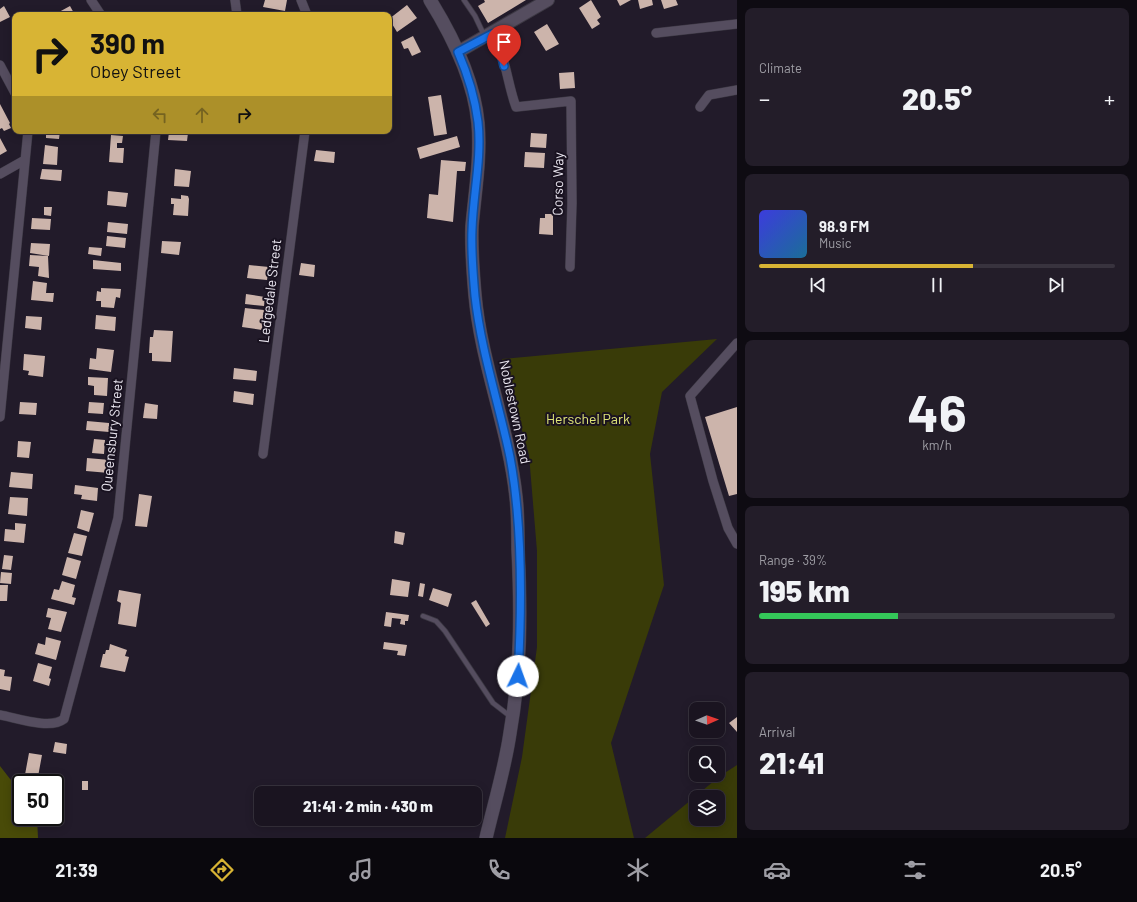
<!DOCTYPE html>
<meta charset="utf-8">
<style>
:root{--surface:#1a1420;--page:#231d29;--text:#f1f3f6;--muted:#9f9ea5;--line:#38333e;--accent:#d8b434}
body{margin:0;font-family:Barlow,sans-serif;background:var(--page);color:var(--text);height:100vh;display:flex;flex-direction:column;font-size:15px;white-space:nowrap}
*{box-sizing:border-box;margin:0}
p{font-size:13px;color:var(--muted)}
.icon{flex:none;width:22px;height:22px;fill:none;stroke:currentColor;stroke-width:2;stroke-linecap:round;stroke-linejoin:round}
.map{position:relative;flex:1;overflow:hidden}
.details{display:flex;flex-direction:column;gap:8px;padding:8px;background:#0e0b12;width:400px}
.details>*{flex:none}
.guide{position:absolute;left:12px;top:12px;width:380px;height:122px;border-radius:8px;box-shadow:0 2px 10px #0003,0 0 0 1px var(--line);background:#d8b434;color:#111;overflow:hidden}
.needle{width:26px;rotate:88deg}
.tools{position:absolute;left:689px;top:702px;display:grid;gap:8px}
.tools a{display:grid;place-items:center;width:36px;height:36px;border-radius:8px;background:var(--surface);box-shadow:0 2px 10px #0003,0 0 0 1px var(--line);font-size:20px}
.speed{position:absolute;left:12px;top:774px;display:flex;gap:8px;font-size:20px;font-weight:700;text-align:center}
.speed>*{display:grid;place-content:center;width:52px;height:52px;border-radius:50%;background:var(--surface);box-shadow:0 2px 10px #0003,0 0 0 1px var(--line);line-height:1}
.speed .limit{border:2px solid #111;border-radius:6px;background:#fff;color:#111}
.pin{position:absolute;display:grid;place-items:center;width:34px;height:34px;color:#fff;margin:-41px -17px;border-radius:50% 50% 50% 0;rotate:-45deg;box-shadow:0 0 4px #0007}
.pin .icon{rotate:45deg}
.me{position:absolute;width:44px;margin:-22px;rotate:3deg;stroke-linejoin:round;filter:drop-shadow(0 0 3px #0008)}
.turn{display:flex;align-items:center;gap:14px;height:84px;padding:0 12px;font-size:18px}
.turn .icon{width:52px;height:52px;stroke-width:2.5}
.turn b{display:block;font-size:28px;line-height:34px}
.lanes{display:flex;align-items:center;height:38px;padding:0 12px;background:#0003;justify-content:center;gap:20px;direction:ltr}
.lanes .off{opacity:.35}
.big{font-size:30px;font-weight:800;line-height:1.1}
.details .widget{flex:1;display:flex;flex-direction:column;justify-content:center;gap:6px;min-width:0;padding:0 14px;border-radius:8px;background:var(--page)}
.details .dial{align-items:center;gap:0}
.dial b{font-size:52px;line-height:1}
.song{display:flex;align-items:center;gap:12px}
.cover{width:48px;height:48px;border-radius:6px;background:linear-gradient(135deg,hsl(240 70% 55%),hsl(200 70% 35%))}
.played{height:4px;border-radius:2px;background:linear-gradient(90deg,var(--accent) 60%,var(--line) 60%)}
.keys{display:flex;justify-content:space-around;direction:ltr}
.heat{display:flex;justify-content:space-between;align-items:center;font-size:22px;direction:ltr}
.charge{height:6px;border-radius:3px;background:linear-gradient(90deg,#34c759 39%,var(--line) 0)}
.trip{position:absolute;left:254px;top:786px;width:228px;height:40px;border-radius:8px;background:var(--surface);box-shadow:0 2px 10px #0003,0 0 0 1px var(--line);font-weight:800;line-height:40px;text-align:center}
.menu{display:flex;height:64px;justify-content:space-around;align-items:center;background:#0a080d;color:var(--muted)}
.menu .icon{width:28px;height:28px}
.menu .selected{color:var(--accent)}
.menu b{font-size:18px;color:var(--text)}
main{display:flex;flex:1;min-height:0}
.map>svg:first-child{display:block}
.green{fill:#393b08;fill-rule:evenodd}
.forest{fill:#494b08}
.building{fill:#ccb4ab}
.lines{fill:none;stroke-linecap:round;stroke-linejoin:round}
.service-casing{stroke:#3c3843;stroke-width:6}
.minor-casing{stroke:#3c3843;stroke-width:10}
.tertiary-casing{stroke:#3c3843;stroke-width:14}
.secondary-casing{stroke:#3c3843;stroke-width:14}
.service{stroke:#554d5f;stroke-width:4.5}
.minor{stroke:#554d5f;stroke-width:9}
.tertiary{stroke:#554d5f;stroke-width:12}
.secondary{stroke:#554d5f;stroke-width:13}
.route-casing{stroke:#114b97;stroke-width:10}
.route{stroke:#1a73e8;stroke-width:7}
.labels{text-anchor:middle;stroke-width:4;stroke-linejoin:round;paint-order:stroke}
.street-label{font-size:14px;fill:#ebe7f1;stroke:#191220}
.park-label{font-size:14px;fill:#e1e779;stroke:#191220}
</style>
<main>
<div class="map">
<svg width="737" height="838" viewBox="0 0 737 838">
<rect width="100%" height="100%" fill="#221b2a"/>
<path class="green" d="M717,339L662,392L650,454L664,585L611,743L634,838H505L522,757L537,647V551L529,455L502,359Z
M737,765V838H645L720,776ZM696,797H718V819H696Z"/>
<path class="forest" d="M0,766L21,793V817H37L38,838H0Z"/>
<path class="building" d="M265,0H287L285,11L263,7Z
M484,0H526L488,23L478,6L485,2Z
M591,0L601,17L597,20L600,24L592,29L579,8Z
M617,0H631L620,6Z
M638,0H652L653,5L640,9Z
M661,0H676L678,5L664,9Z
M407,5L417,18L397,32L389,19Z
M4,6L10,17L0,22V9Z
M70,6L75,15H60L59,12Z
M547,24L559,44L546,51L534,32Z
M413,36L421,52L412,56L408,48L404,49L401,42Z
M574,72L575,88L560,89L559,73Z
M441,95L447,134L434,136L428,97Z
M0,104L10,123L9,124L11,128L4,131L2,128L0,129Z
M46,131H60L59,139L46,138Z
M169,132L188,133L187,141L168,140Z
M531,133L547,134L546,148L530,147Z
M111,135L123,136L122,143H117V148H124L123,163L109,162Z
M457,136L460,147L420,159L417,148Z
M0,138L7,151L0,155Z
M45,145L58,147L57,165L43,164Z
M316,150L335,152L334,163L314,161Z
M525,152L545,153L544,168L524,167Z
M441,160L466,162L465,171H457L453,222L427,218L429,194L438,195Z
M42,169L62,170L61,181L40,179Z
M175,169L191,171L189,187L174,186Z
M108,191L128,193L126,207L107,205Z
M181,195L188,196L189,199L188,216L173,215L174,204H171V198L181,199Z
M44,207H52L51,216L44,215Z
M545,214H553V235L539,234L540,218H545Z
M32,218L51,219L50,230L31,229Z
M108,222L128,224L127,234L107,232Z
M107,236L126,238L125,248L106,246Z
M162,241L181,242L179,255L161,253Z
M31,243L50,244L49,256L30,253Z
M89,247L102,248L101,256L88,254Z
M30,255L48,256L49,278L38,276L39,267L29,266Z
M93,260L121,263V271L93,269Z
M301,263L315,265L314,277L299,275Z
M249,265L269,267L267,280L247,278Z
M33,281L47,283L46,293H54L53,302L31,300Z
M101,288L121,289L120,298L116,297L114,308L101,307V301H96L97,291L101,292Z
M246,294L265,297L264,306L245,304Z
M245,308L264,310L262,330L242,327Z
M96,315L116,317L115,331L95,329Z
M26,316L42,317L41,330L25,328Z
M154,330L173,331L171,362L152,361V353H149L150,337H153Z
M97,348L114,350L111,372L89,369L90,358L96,359Z
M24,354L45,356L43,377L28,375L29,371L23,370Z
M234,368L257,371L256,381L233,379Z
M88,377L108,378L107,396L94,395V386L88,385Z
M234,391L254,394L253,405L233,402Z
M20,402L37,403L36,415L19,414Z
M89,402L104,403L103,414L88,413Z
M145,403L158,405L157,419L143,418Z
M737,407V494L729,496L705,417Z
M87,421L109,423V432L86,430Z
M94,439L105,440L104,454L92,453Z
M18,441L31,442L29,458L17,457Z
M87,458L110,460L109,473L86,471Z
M11,472L33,474L32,489L9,487Z
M75,485L98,488L97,501L81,499L82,495L74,494Z
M139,494L152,496L147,527L135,526Z
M10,497L28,498L27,516L8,514Z
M81,510L94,513L89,532L77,528Z
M15,523L26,524L24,543L4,541L5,529L15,530Z
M395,531L405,533L403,545L394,543Z
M74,533L87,536L82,556L68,553Z
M4,555L13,556L11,570L2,569Z
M67,557L81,561L76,579L62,575Z
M1,572L12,573L11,584L0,583Z
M392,579L410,582L408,597L390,595Z
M62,581L75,585L72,597L76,598L74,605L51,599L54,589L59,590Z
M420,583L425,584L423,597L418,596Z
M0,585H8L7,601H0Z
M433,588L452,594L448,607L429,600Z
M119,590L141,594L136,627L118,624L121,603L117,601Z
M476,600L490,624L486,627L471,603Z
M48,608L67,612L61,632L48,629L51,618L46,617Z
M386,612L409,615L408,621H405V625L400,624L401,619L392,618L391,627L384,626Z
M46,637L61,641L56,660L35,654L38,643L45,645Z
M384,642L407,645L405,656L397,655L398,651L383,649Z
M110,644L127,650L125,656L129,657L125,672L100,667L103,654H105L106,650H109Z
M38,663L52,667L49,678L51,679L49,686L33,681Z
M0,669L5,670L4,676L12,677L10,691L0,689Z
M737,717V732L729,723Z
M55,742L67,744L66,754L53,752Z
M29,753L42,755L37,782L24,780Z
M82,781H88V790H82Z"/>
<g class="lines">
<defs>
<path id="service" d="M464,0L475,16L484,35
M423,616L436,621L445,631L493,703L511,717"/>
<path id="minor" d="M91,0L101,15
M235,0L237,15
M301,0L307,15
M656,33L737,24
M492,34C506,55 507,83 516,107L571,101L572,203L570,267
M0,65L15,93
M700,107L709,95L737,90
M0,174L23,161
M737,343L690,396L713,481L728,528L737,544
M0,417L28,131
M263,454L305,131
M0,715C17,718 50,730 64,719L118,518L156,131"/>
<path id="tertiary" d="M458,52L548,0"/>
<path id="secondary" d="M430,0C453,37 474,79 478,123C481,157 475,192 472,226C471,249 473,272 475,295C481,363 509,429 516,497C518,514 518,532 518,549C521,611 521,672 510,733C505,768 494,804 486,838"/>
</defs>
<use href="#service" class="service-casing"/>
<use href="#minor" class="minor-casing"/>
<use href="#tertiary" class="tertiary-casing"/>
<use href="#secondary" class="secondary-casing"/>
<use href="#service" class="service"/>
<use href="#minor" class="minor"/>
<use href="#tertiary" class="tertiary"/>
<use href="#secondary" class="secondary"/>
</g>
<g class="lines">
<defs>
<path id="route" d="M504,66L499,45L492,34L458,52C468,75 475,98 478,122C482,158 473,194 472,230C471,252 473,274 475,296C481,351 499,404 510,457C523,527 522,605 518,676"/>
</defs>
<use href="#route" class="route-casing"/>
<use href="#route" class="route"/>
</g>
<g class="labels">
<g class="street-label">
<text transform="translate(558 184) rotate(-89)" y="5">Corso Way</text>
<text transform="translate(270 291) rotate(-83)" y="5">Ledgedale Street</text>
<text transform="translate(515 412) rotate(78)" y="5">Noblestown Road</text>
<text transform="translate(112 435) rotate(-84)" y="5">Queensbury Street</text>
</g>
<g class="park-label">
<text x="588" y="424">Herschel Park</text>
</g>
</g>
</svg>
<div class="tools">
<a><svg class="needle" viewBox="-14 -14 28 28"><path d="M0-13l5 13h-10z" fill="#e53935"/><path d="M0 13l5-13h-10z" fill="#9f9ea5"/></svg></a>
<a><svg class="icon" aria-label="search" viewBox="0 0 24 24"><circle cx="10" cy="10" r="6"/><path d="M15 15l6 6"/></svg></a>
<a><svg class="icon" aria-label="layers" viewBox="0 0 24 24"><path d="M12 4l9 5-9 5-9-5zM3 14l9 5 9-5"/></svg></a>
</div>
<div class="speed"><div class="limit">50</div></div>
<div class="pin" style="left:504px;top:66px;background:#d93025"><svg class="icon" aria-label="arrive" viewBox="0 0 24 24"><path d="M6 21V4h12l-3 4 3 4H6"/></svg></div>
<svg class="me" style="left:518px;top:676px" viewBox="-20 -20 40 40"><circle r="19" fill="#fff"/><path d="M0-13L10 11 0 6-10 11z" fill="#1a73e8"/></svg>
<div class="trip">21:41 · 2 min · 430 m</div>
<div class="guide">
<div class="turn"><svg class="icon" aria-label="right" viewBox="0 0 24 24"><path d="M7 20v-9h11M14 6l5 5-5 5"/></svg><div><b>390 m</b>Obey Street</div></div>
<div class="lanes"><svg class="icon off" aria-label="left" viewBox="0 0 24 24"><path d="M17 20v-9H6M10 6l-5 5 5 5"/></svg><svg class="icon off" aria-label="ahead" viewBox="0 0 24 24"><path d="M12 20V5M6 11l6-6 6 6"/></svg><svg class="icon" aria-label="right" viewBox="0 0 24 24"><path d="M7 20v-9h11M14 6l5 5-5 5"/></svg></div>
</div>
</div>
<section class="details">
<div class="widget"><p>Climate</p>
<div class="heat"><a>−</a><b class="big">20.5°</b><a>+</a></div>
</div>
<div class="widget">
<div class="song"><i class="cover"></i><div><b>98.9 FM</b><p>Music</p></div></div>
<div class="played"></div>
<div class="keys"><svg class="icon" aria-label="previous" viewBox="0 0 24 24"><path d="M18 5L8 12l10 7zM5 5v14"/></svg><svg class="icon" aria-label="pause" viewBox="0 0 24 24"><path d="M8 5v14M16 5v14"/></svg><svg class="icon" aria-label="next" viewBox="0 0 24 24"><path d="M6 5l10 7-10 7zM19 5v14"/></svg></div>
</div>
<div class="widget dial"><b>46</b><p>km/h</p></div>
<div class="widget"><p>Range · 39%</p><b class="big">195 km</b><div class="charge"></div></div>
<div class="widget"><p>Arrival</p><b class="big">21:41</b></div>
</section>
</main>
<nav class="menu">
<b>21:39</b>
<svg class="icon selected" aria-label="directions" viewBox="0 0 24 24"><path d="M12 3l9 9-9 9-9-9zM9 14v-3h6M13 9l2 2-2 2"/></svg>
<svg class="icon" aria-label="music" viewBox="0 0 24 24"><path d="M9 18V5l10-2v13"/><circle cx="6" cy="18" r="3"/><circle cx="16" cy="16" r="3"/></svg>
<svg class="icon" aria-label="phone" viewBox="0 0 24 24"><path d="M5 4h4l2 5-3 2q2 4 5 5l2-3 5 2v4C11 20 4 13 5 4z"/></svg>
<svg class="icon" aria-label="climate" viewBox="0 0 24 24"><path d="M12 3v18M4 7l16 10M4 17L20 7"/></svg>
<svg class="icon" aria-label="car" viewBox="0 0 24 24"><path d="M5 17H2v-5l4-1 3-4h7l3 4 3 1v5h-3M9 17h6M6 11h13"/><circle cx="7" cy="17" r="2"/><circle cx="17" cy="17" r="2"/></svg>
<svg class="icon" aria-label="filters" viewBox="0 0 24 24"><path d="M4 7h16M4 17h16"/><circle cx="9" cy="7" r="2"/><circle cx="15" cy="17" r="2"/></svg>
<b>20.5°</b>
</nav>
